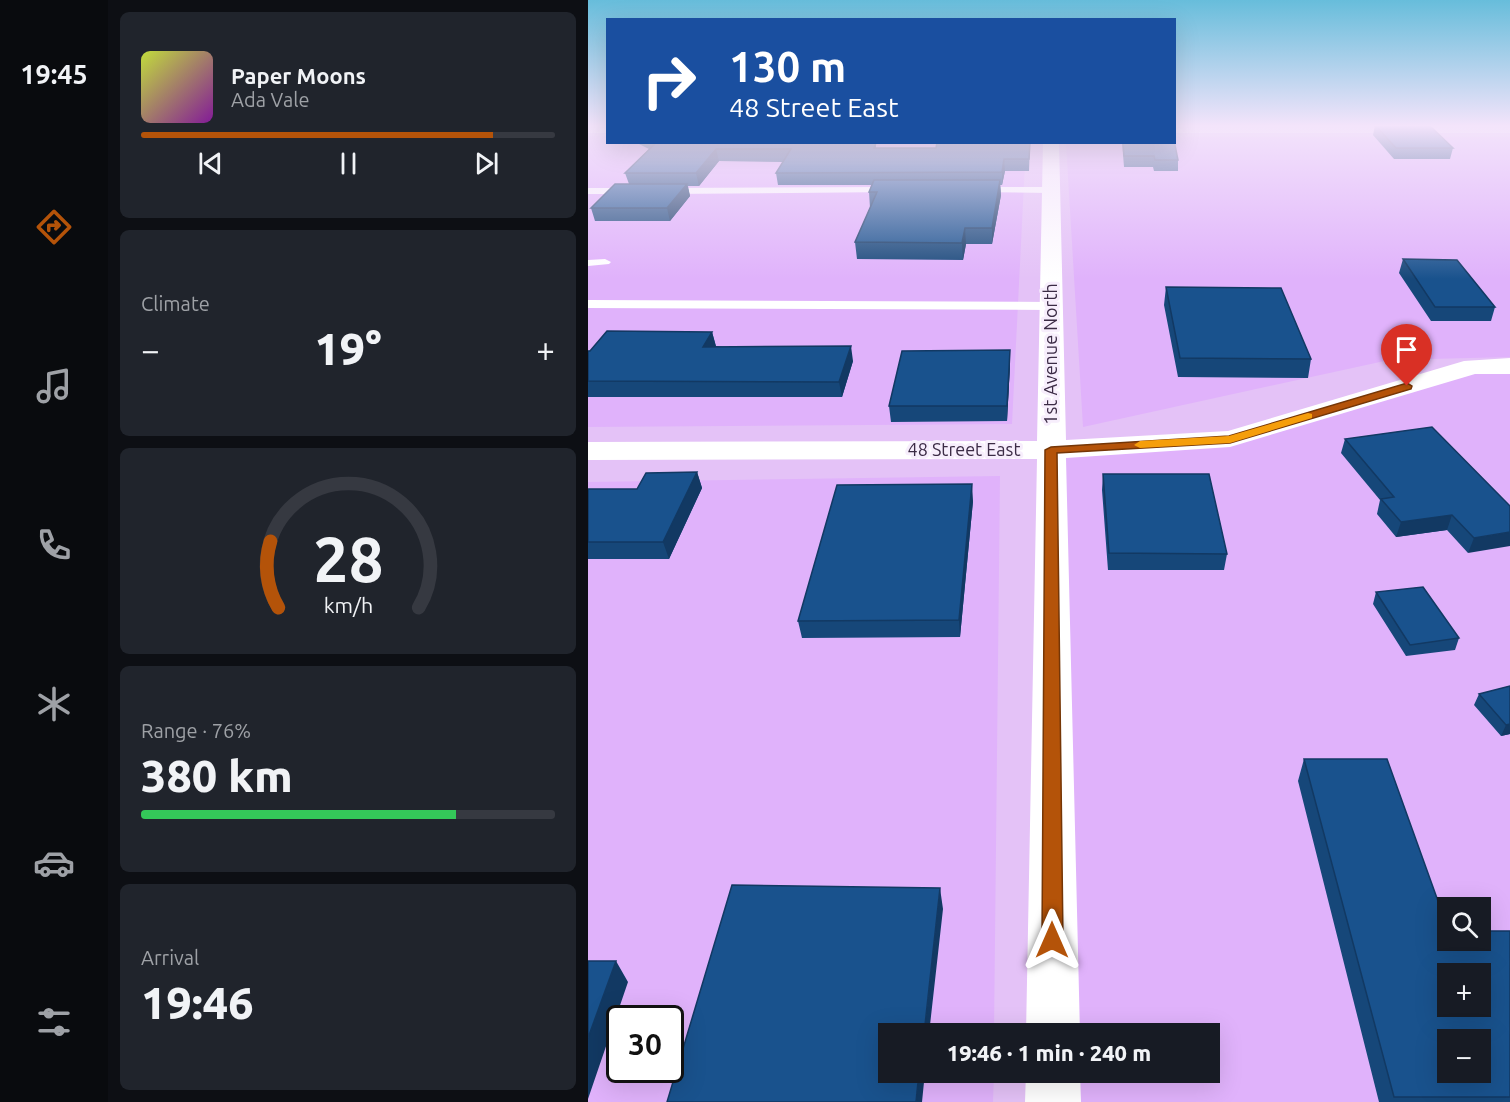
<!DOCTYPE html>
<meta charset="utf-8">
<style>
:root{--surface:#171b24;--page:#20242c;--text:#f1f3f6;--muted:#9ea1a6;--line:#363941;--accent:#b45309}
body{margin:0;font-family:Ubuntu,sans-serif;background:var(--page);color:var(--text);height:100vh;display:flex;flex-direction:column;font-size:22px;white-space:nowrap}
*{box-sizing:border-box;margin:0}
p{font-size:20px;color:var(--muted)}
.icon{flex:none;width:33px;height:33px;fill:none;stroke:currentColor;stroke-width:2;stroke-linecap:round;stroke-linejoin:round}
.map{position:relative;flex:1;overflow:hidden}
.sheet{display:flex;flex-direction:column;gap:12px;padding:12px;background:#0d0f14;width:480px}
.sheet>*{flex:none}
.banner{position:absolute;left:18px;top:18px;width:570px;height:126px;border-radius:0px;box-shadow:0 6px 24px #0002;background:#1a4fa0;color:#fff;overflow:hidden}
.tools{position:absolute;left:849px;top:897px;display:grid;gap:12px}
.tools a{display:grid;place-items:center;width:54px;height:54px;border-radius:0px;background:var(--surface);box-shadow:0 6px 24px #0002;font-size:30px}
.speed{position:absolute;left:18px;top:1005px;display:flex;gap:12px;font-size:30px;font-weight:700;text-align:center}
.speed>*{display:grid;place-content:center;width:78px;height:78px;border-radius:50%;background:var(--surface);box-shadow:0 6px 24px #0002;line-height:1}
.speed .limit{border:3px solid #111;border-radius:9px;background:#fff;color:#111}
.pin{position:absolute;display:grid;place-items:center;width:51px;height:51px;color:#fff;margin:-62px -26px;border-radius:50% 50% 50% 0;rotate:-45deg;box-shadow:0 0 6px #0007}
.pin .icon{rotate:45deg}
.me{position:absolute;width:66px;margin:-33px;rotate:0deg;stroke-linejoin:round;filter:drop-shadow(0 0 4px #0008)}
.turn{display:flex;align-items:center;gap:21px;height:126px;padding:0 24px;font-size:27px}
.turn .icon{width:78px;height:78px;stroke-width:2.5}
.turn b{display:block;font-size:42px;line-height:51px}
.big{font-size:45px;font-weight:800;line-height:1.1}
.sheet .widget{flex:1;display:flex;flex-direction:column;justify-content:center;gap:9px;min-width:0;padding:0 21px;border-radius:9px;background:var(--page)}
.sheet .dial{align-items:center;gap:0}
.dial svg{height:156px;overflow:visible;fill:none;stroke:var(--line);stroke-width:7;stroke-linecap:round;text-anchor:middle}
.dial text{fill:var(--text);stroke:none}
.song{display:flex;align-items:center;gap:18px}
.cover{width:72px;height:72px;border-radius:9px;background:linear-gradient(135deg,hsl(70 70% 55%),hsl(290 70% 35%))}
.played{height:6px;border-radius:3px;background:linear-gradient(90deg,var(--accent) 85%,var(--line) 85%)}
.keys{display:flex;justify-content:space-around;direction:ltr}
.heat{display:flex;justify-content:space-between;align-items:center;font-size:33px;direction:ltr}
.charge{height:9px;border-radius:4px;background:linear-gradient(90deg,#34c759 76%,var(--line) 0)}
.trip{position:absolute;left:290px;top:1023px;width:342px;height:60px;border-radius:0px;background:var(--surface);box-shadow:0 6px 24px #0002;font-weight:800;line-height:60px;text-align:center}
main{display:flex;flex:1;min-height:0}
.tabs{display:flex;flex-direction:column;width:108px;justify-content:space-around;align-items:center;background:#090b0e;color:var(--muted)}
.tabs .icon{width:42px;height:42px}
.tabs .current{color:var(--accent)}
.tabs b{font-size:27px;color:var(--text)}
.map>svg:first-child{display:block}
.built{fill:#e0b2fb;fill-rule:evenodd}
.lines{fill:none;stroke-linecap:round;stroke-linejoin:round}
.lane{fill:#fff;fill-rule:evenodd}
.street{fill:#fff;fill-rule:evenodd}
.wall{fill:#164779}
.shaded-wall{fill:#123963}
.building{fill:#19528d;stroke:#123963;stroke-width:1.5;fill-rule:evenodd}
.route{fill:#b45309;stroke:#753606;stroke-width:1.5}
.slow{fill:#f59e0b}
.labels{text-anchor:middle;stroke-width:6;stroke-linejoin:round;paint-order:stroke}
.street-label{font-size:18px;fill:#3b2b45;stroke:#f7eefc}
</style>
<main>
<nav class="tabs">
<b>19:45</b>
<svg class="icon current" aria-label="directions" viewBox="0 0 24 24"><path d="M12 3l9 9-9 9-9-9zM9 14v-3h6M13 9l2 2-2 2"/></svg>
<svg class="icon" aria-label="music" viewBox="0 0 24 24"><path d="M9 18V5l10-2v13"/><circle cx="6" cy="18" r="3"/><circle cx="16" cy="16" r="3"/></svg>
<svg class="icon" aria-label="phone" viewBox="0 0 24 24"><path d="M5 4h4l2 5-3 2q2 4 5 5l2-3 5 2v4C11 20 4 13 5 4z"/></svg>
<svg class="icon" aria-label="climate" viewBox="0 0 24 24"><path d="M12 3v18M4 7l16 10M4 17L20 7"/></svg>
<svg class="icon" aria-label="car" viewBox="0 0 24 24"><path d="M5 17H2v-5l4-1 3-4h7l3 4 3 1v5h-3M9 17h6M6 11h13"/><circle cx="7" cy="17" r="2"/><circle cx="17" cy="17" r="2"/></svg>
<svg class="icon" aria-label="filters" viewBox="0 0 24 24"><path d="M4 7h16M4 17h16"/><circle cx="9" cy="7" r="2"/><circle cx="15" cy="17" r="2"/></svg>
</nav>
<section class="sheet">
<div class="widget">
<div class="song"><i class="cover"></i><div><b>Paper Moons</b><p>Ada Vale</p></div></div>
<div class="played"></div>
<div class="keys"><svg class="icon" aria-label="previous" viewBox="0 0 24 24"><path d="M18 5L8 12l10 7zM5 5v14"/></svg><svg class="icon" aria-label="pause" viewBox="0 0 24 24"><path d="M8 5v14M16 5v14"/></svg><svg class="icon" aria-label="next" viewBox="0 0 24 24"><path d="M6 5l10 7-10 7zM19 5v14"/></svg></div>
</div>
<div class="widget"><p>Climate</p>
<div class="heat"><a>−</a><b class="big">19°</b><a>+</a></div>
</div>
<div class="widget dial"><svg viewBox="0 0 100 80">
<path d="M14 69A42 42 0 1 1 86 69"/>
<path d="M14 69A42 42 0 0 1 10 35" stroke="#b45309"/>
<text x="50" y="56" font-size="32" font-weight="700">28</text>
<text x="50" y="72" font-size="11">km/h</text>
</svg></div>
<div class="widget"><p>Range · 76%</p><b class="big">380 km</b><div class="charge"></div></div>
<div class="widget"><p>Arrival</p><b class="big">19:46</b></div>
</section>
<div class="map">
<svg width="922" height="1102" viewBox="0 0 922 1102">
<rect width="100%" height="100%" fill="#e4c2f7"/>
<path class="built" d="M0,136H19L20,142L438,143L424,424L0,427Z
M587,137H922V357L801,360L495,427L478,143L586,142Z
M885,366H922V1102H465V1073L621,1072V1034L465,1033L463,450L642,439ZM860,908H892V940H860ZM860,974H892V1006H860ZM860,1040H892V1072H860Z
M412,476L406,1033L300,1034V1072L406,1073L405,1102H0V482ZM32,1018H82V1070H32Z"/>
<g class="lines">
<path class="lane" d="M304,187L307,188V192L77,194L72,191L77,188Z
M389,187H464L469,190L464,193L386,192V188Z
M0,188H43L48,191L43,194H0Z
M17,259L23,262L21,264L0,266V260Z
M0,300L463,302L469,306L463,310L0,308Z"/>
<path class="street" d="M0,125H20V133H0Z
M586,125H922V133H586Z
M455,142H471L478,440L640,431L876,361L922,358V374H887L642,447L478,458L492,1034H438L449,459L0,460V442L449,441Z
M438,1072H492L493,1102H437Z"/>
</g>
<path class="wall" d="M787,125L865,148L862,159H806L785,135Z
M47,142H285L288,143V148H348L349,142H442L441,171H417L414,185H412L413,195L404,244H378L375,260L269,259L267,242L282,208L281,192L284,185H190L188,173L195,162L131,161L111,186H100L102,196L82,221H7L3,208L41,184L37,173L61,149Z
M534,142H586L590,160V171H566L565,167H536Z
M815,259L907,307L903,321H843L811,273Z
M578,287L723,359L720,378L590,377L576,305Z
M124,332L128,346L265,361L254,397H0V351Z
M422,365L419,421L303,422L301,406Z
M757,439L922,506L880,553L859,530L808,537L789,514L792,500L753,453Z
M109,472L114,488L81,559H0V489H49Z
M515,474L639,554L636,570H520L514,490Z
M385,501L372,637L214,638L210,621Z
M788,592L871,638L867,650L818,656L785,604Z
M922,686V734L913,736L886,705L891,694Z
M716,759L860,940L922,931V1102H791L710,781Z"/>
<path class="shaded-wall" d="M128,149L131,161L111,186L108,173Z
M416,159L417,171L414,185V172Z
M412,180L413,195L404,244V228Z
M99,184L102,196L82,221L79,208Z
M377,228L378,244L375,260L374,243Z
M124,332L128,347H115Z
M263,346L265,361L254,397L251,382Z
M422,350V365L419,421V406Z
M109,472L114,488L81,559L75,542Z
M384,484L385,501L372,637L371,620Z
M864,515L859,530L808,537L813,522Z
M922,532V546L880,553L886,538Z
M922,724V734L913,736L918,725Z
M352,888L355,909L341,1034H336Z
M28,961L40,982L0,1099V1038Z
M331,1072H337L334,1102H328Z"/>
<path class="building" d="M787,125H841L865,148H808Z
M586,140L590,160H567L566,156H536L535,142H586Z
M69,142L288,143L286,148H348L349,142H442L441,159H416L414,172L188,173L203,149H128L108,173H37Z
M286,180H412L404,228H377L374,243L267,242L289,192H281Z
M27,184H99L79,208H3Z
M815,259L869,260L907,307H847Z
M578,287L693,288L723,359L592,358Z
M19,331L124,332L115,347L263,346L251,382L0,381V351H2Z
M422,350L419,406H301L314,351Z
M844,427L922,506V532L886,538L864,515L813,522L793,499L806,497L757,439Z
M109,472L75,542H0V489H49L58,473Z
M515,474H621L639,554L521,553Z
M384,484L371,620L210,621L249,485Z
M835,587L871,638L822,645L788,592Z
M922,686V724L918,725L891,694Z
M716,759H799L860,929V940H892V931H922V1097H806ZM860,974H892V1006H860ZM860,1040H892V1072H860Z
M144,885L352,888L336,1034H300V1072H331L328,1102H79Z
M0,961H28L0,1038Z"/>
<linearGradient id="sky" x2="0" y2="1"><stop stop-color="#67bddb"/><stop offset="0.45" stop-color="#f3e4fb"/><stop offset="1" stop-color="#f3e4fb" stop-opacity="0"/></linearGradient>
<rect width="922" height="279" fill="url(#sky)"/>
<path class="route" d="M819,383L824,386L823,389L642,443L469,453L475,940L472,947L464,950L457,947L454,940L457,450L463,447L641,436Z"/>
<path class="slow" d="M720,413L724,414V418L642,443L552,448L546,445L552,441L641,436Z"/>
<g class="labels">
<g class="street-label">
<text transform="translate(463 354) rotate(-90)" y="6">1st Avenue North</text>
<text x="376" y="456">48 Street East</text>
</g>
</g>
</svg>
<div class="tools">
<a><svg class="icon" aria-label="search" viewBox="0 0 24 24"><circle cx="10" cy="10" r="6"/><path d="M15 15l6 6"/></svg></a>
<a>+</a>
<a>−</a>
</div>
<div class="speed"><div class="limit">30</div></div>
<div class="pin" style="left:819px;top:386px;background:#d93025"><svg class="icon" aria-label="arrive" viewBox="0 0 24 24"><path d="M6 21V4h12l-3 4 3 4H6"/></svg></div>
<svg class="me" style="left:464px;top:940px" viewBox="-20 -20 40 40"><path d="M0-17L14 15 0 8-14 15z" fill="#b45309" stroke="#fff" stroke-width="4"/></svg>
<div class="trip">19:46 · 1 min · 240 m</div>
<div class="banner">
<div class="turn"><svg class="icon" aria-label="right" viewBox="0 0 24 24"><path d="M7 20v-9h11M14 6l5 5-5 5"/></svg><div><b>130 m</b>48 Street East</div></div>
</div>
</div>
</main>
